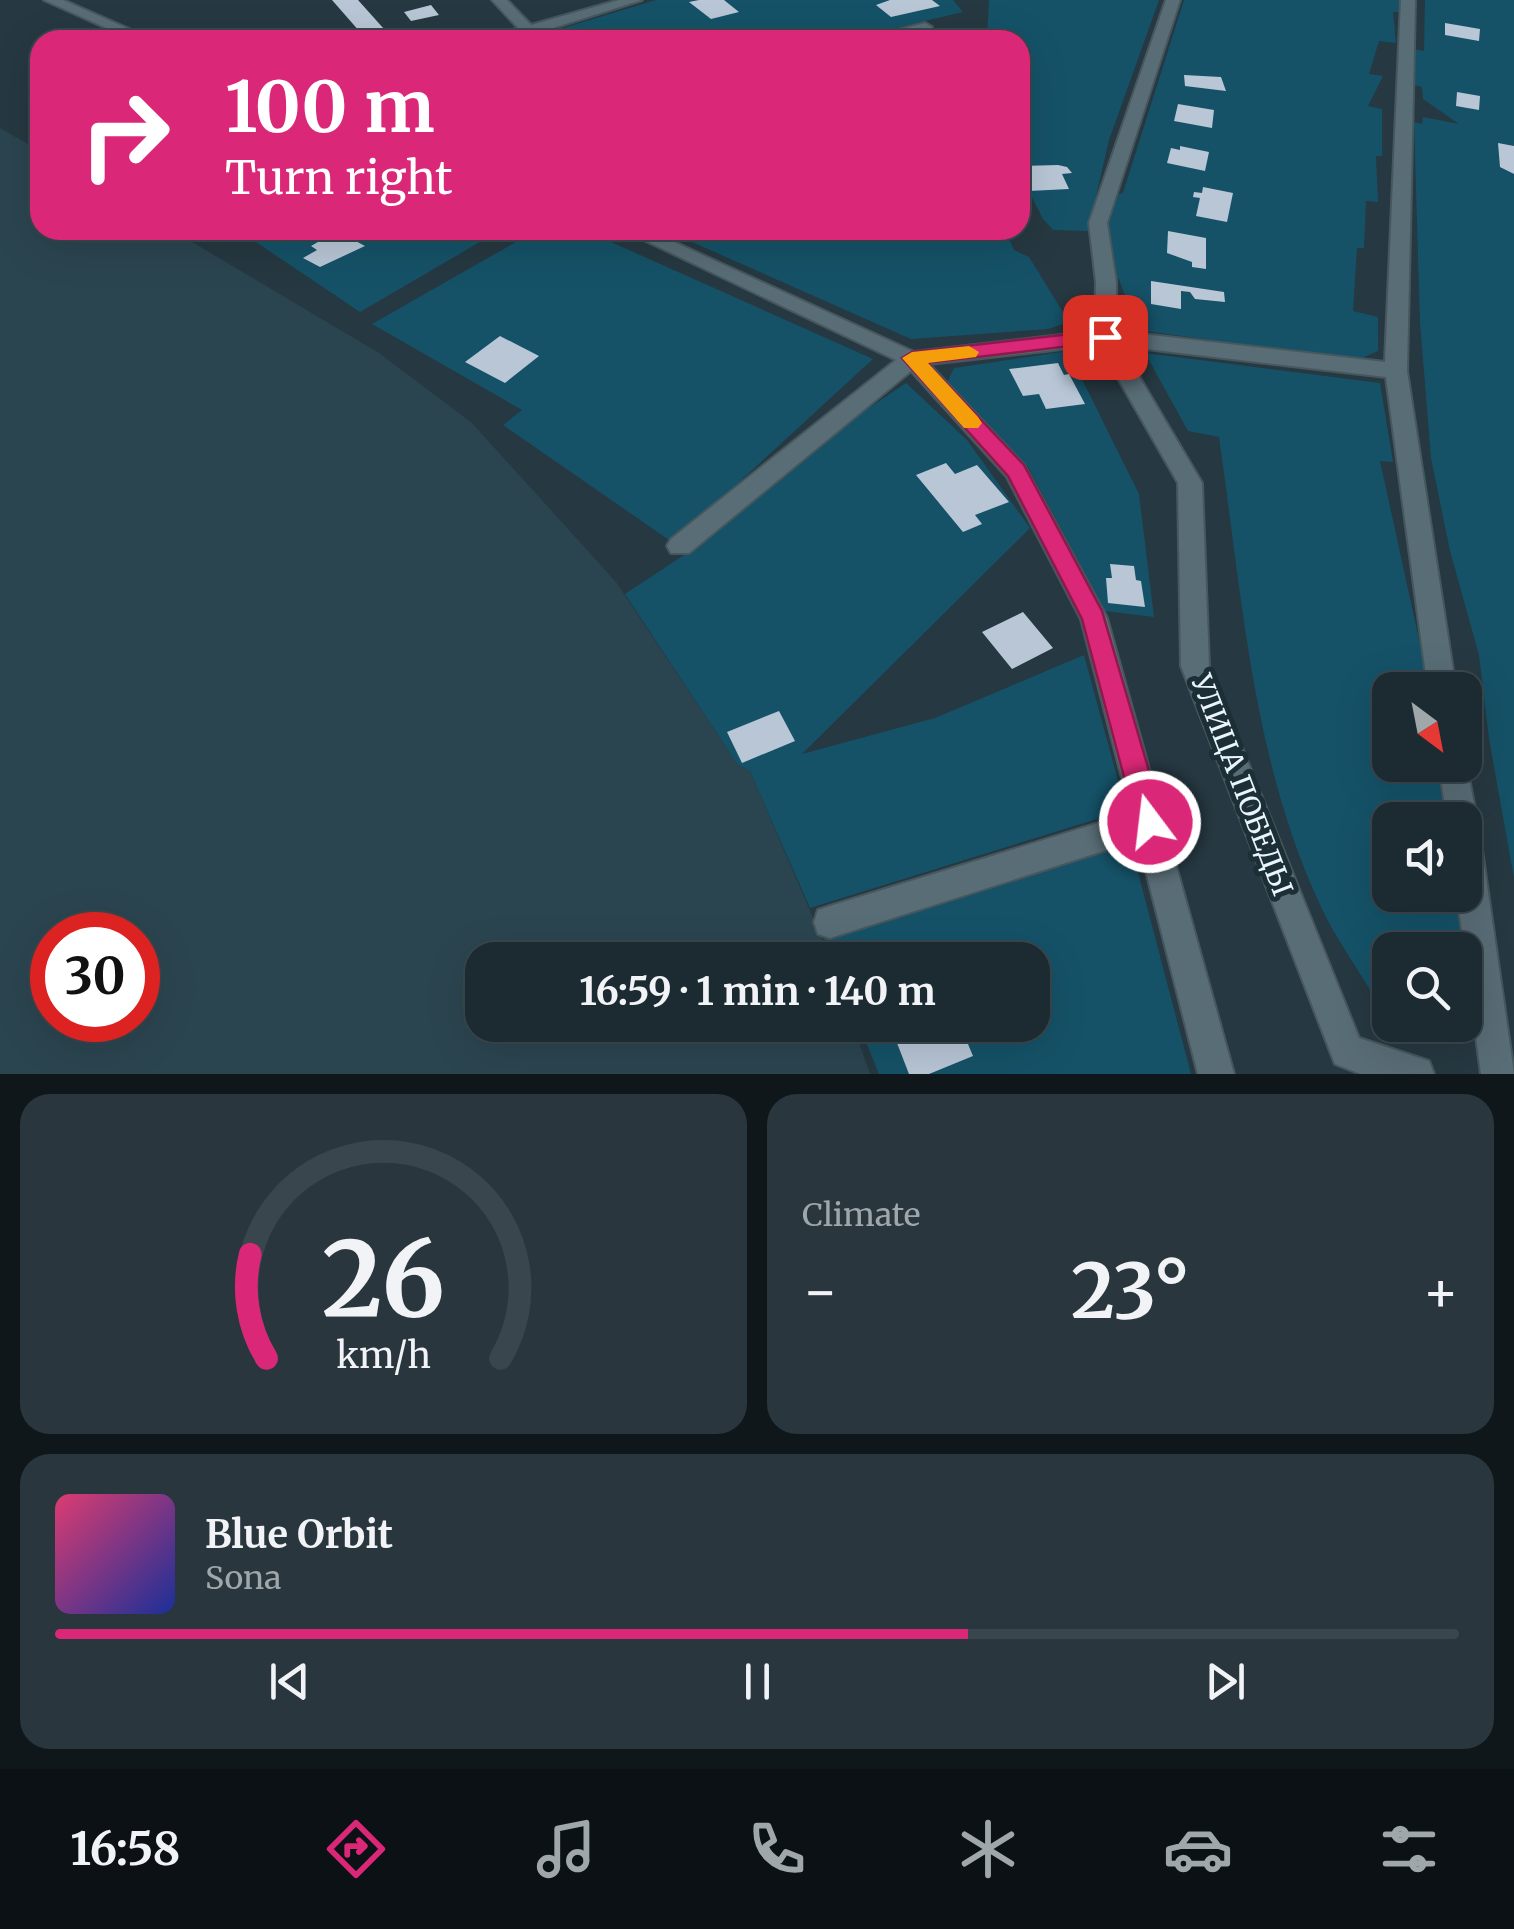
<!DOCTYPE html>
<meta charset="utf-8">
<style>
:root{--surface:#1c2a31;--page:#29363d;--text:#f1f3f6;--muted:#a0a7ab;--line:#3a464d;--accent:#db2777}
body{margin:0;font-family:Merriweather,serif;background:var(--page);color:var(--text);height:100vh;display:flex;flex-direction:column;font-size:38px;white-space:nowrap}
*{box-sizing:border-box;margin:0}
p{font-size:32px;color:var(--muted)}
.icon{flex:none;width:55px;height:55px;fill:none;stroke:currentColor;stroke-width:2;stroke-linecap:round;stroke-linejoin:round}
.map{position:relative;height:1074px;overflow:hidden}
.sheet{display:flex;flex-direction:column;gap:20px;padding:20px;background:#0f171b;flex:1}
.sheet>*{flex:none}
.banner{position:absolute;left:30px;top:30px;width:1000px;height:210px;border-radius:30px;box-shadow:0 10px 40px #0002,0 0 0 2px var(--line);background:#db2777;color:#fff;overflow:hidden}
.needle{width:65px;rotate:148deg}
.buttons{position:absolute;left:1372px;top:672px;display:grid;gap:20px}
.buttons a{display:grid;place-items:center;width:110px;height:110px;border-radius:20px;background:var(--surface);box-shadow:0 10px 40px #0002,0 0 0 2px var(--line);font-size:50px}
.speed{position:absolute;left:30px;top:912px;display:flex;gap:20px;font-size:50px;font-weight:700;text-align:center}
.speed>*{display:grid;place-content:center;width:130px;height:130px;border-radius:50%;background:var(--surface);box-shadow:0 10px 40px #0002,0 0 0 2px var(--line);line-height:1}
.speed .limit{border:15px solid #d22;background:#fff;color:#111}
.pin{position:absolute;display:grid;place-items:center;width:85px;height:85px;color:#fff;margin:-42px;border-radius:20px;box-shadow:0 5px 15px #0006}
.me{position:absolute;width:110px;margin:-55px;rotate:345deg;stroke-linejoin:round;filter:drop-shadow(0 0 8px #0008)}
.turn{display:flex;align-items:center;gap:35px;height:210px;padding:0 30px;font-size:45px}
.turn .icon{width:130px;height:130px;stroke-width:2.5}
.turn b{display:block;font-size:70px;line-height:85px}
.big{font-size:75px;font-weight:700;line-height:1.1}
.sheet .card{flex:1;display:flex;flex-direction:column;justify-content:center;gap:15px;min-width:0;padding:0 35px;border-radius:30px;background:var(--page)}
.sheet .dial{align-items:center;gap:0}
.dial svg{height:260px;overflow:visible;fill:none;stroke:var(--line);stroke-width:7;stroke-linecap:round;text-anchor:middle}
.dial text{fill:var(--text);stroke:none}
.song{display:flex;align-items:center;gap:30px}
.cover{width:120px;height:120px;border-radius:15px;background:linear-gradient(135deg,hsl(340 70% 55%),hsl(230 70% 35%))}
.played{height:10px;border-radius:5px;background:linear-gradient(90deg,var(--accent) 65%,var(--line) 65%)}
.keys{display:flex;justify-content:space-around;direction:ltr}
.heat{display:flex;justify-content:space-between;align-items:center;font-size:55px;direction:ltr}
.sheet .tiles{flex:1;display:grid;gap:20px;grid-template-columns:1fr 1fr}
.card:last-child{grid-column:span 2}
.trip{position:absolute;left:465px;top:942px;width:585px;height:100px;border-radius:30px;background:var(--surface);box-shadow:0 10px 40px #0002,0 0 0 2px var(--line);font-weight:700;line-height:100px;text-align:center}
.menu{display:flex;height:160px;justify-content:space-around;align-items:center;background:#0b1114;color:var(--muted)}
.menu .icon{width:70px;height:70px}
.menu .selected{color:var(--accent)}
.menu b{font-size:45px;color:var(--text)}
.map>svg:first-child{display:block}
.built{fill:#2b4550;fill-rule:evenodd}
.green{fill:#155268}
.building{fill:#b8c6d6}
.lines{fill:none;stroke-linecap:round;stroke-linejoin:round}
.minor-casing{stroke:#47575e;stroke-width:4}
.minor{fill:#596d76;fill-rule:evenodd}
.route{fill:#db2777;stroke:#8e194d;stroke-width:2.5}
.slow{fill:#f59e0b}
.labels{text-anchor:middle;stroke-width:10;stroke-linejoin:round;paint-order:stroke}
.street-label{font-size:28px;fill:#eaf5fb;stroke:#1c2e36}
</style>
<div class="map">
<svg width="1514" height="1074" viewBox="0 0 1514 1074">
<rect width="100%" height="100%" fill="#263841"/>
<path class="built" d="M0,128L40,151V230H172L379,353L472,423L616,582L738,765L750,771L831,960H482V1025H853L870,1074H0ZM52,935H138V1020H52Z"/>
<path class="green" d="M656,0H953L963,12L845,40H523Z
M989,0H1159L1109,140L1088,231L1053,230L1043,219L1020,174V40H987Z
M1184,0H1405V12H1393L1396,43L1379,41L1369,74L1383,76L1368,106L1382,109V156H1376L1378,202L1366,201L1364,248H1357L1353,311L1378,317V351L1362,358H1343L1137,330L1119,279L1113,278L1106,225L1119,194L1123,193Z
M1425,0H1514V878L1489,739L1479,655L1450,551L1431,458L1420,322L1414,122L1422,124L1423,117L1459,124L1423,99L1422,87L1408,84L1414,49L1424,51Z
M238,230H463L485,239L360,312Z
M537,230H584L873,359L724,496L669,540L503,425L522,410L372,324Z
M685,230H1005L1014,250L1029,257L1069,322L1048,329L911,339L674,234Z
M1068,351L1139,494L1154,617L1105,611L1028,467L946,385L954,368Z
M1145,353L1380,383L1393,462L1380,461L1430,690H1390V765H1445L1456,820H1390V895H1461L1464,950H1390V1007L1380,1006C1361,973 1337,941 1321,907C1252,760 1242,595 1219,437L1188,431Z
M906,383L967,440L1030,528L802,754L935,718L1084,655L1126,810L810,908L750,771L738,765L625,594L705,541L860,414Z
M1130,842L1191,1074H879L859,1025H1032V960H832L823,937Z"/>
<path class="building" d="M332,0H358L393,39L367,40Z
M699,0H724L739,12L711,19L689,2Z
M890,0H932L940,6L891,17L876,5Z
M431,5L439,15L411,21L404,12Z
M1445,23L1480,29L1479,41L1445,35Z
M1184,75L1221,77L1226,91L1185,86Z
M1457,92L1480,96L1479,110L1456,106Z
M1178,104L1214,110L1212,128L1174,121Z
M1498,143L1514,146V174L1500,167Z
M1180,146L1209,152L1205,171L1167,163L1171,148L1180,150Z
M1058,165L1067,167L1072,173L1062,174L1069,189L1029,191L1020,166Z
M1203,187L1233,193L1227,222L1196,216L1200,198L1193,197L1194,192L1202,193Z
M337,231L365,246L320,267L303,258L317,250L311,246Z
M1168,231L1206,238V269L1192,267V262L1167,253Z
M1151,281L1224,292L1225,302L1195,299L1190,292L1181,291V309L1151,304Z
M500,336L539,356L505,383L465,362Z
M1058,363L1064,375L1069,374L1085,404L1046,409L1039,394L1023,396L1009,369Z
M946,463L955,474L977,465L1009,502L975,515L982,524L963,532L916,475Z
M1110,564L1134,566L1136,580L1141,581L1145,607L1108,603L1106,578H1112Z
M1023,612L1053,648L1012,669L982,632Z
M779,711L795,741L742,763L727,732Z
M890,1025H960L973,1056L929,1074H909Z"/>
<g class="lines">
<defs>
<path id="minor" d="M44,0H63L154,40H133Z
M492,0H507L531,25L619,0H642L534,34L486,40L518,28Z
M1166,0H1180L1107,223L1116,282V331L1385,362L1401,0H1415L1407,371L1456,690H1428L1386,377L1121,346L1202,483L1209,666L1359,1038L1429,1061L1434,1074H1361L1335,1064L1181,666L1178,483L1099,345L929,364L1024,465L1107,618L1234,1074H1198L1138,840L830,938L818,934L814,922L818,910L830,906L1131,813L1081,619L1007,477L911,371L689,553H671L667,546L671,539L896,360L623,230H648L914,352L1095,331L1096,282L1089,223Z
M925,23L932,27L930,30L887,40H858Z
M1465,757L1477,820L1472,831L1481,843L1514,1074H1481L1457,895H1465V820H1447L1439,765H1465Z"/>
</defs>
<use href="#minor" class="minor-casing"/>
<use href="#minor" class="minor"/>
</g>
<path class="route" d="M1105,330L1112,332V341L927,363L1024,465L1102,611L1164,822L1160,831L1150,835L1140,831L1136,822L1082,619L1008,476L902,358L912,352Z"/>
<path class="slow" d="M969,346L979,352L976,357L928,363L978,417L982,423L978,428H964L902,358L912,352Z"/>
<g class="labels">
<g class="street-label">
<text transform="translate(1242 785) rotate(69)" y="10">УЛИЦА ПОБЕДЫ</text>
</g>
</g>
</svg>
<div class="buttons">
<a><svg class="needle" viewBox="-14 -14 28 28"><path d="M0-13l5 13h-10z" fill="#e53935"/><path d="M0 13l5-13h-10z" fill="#a0a7ab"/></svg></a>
<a><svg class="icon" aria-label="sound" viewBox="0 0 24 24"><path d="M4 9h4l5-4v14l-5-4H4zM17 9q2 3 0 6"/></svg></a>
<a><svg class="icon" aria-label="search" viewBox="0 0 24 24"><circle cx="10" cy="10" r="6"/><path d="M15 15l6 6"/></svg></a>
</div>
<div class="speed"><div class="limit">30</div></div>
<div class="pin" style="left:1105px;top:337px;background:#d93025"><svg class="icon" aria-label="arrive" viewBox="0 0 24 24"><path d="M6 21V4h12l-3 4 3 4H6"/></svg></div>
<svg class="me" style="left:1150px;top:822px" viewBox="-20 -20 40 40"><circle r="17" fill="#db2777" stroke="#fff" stroke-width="3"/><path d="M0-11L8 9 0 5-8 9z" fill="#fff"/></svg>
<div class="trip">16:59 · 1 min · 140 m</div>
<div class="banner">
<div class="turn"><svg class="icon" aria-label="right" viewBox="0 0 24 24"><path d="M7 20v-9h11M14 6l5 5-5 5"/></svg><div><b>100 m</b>Turn right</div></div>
</div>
</div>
<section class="sheet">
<div class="tiles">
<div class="card dial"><svg viewBox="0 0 100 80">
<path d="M14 69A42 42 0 1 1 86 69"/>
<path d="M14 69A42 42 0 0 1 9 37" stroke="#db2777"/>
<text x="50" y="56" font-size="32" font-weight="700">26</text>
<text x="50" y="72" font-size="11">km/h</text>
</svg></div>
<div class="card"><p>Climate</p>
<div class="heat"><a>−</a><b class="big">23°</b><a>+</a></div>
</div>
<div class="card">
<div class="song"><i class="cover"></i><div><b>Blue Orbit</b><p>Sona</p></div></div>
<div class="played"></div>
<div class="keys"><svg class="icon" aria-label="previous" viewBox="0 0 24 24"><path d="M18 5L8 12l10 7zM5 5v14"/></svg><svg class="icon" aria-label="pause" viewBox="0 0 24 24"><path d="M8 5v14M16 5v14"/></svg><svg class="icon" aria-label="next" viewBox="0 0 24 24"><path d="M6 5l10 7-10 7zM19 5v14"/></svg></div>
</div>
</div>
</section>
<nav class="menu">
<b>16:58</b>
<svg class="icon selected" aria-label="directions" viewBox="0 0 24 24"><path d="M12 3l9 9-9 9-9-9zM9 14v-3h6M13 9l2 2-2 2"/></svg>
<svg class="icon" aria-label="music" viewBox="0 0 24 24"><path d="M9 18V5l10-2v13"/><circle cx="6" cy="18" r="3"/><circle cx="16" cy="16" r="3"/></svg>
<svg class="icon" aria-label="phone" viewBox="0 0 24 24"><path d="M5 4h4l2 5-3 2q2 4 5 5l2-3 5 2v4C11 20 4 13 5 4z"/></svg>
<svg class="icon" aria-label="climate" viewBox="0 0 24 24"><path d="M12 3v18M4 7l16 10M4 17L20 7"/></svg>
<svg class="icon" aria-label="car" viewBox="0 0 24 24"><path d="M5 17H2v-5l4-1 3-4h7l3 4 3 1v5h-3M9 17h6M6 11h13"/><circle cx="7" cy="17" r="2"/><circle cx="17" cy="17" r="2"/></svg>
<svg class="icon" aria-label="filters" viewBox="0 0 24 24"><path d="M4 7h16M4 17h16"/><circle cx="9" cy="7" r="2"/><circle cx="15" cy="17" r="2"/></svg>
</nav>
